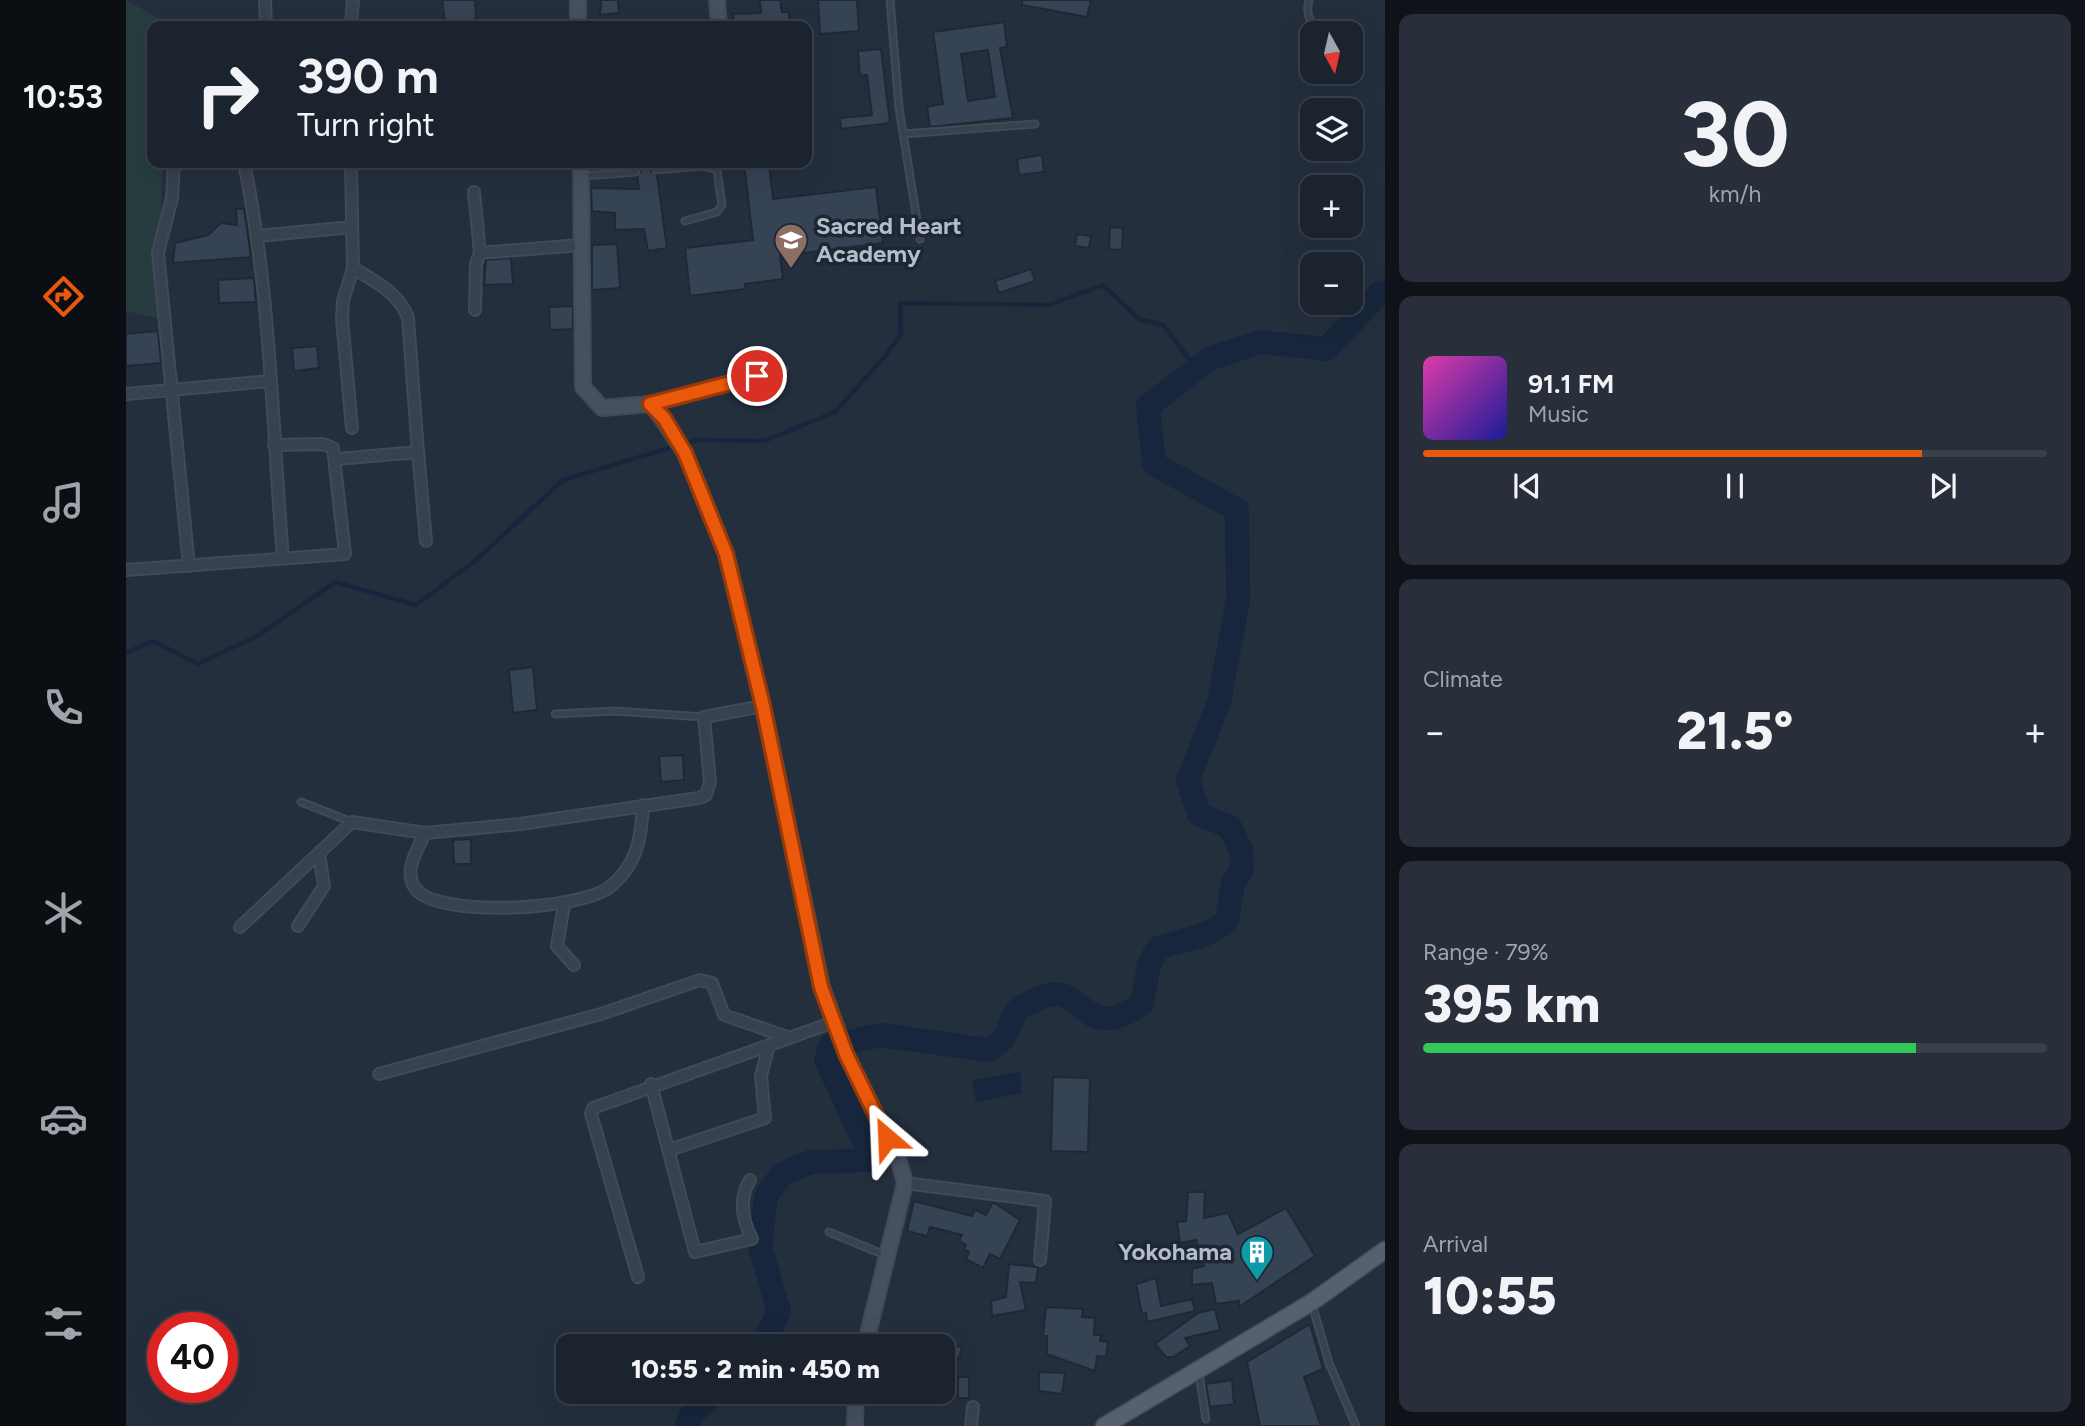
<!DOCTYPE html>
<meta charset="utf-8">
<style>
:root{--surface:#1b232e;--page:#282f3a;--text:#f1f3f6;--muted:#a0a4aa;--line:#39404a;--accent:#ea580c}
body{margin:0;font-family:Figtree,sans-serif;background:var(--page);color:var(--text);height:100vh;display:flex;flex-direction:column;font-size:26px;white-space:nowrap}
*{box-sizing:border-box;margin:0}
p{font-size:23px;color:var(--muted)}
.icon{flex:none;width:38px;height:38px;fill:none;stroke:currentColor;stroke-width:2;stroke-linecap:round;stroke-linejoin:round}
.map{position:relative;flex:1;overflow:hidden}
.drawer{display:flex;flex-direction:column;gap:14px;padding:14px;background:#0f1319;width:700px}
.drawer>*{flex:none}
.banner{position:absolute;left:21px;top:21px;width:665px;height:147px;border-radius:14px;box-shadow:0 7px 28px #0002,0 0 0 2px var(--line);background:#1b232e;color:var(--text);overflow:hidden}
.needle{width:46px;rotate:172deg}
.tools{position:absolute;left:1174px;top:21px;display:grid;gap:14px}
.tools a{display:grid;place-items:center;width:63px;height:63px;border-radius:14px;background:var(--surface);box-shadow:0 7px 28px #0002,0 0 0 2px var(--line);font-size:35px}
.speed{position:absolute;left:21px;top:1312px;display:flex;gap:14px;font-size:35px;font-weight:700;text-align:center}
.speed>*{display:grid;place-content:center;width:91px;height:91px;border-radius:50%;background:var(--surface);box-shadow:0 7px 28px #0002,0 0 0 2px var(--line);line-height:1}
.speed .limit{border:10px solid #d22;background:#fff;color:#111}
.pin{position:absolute;display:grid;place-items:center;width:60px;height:60px;color:#fff;margin:-30px;border:4px solid #fff;border-radius:50%;box-shadow:0 2px 7px #0007}
.me{position:absolute;width:77px;margin:-38px;rotate:334deg;stroke-linejoin:round;filter:drop-shadow(0 0 5px #0008)}
.turn{display:flex;align-items:center;gap:24px;height:147px;padding:0 35px;font-size:32px}
.turn .icon{width:91px;height:91px;stroke-width:2.5}
.turn b{display:block;font-size:49px;line-height:60px}
.big{font-size:52px;font-weight:800;line-height:1.1}
.drawer .widget{flex:1;display:flex;flex-direction:column;justify-content:center;gap:10px;min-width:0;padding:0 24px;border-radius:14px;background:var(--page)}
.drawer .dial{align-items:center;gap:0}
.dial b{font-size:91px;line-height:1}
.song{display:flex;align-items:center;gap:21px}
.cover{width:84px;height:84px;border-radius:10px;background:linear-gradient(135deg,hsl(320 70% 55%),hsl(240 70% 35%))}
.played{height:7px;border-radius:4px;background:linear-gradient(90deg,var(--accent) 80%,var(--line) 80%)}
.keys{display:flex;justify-content:space-around;direction:ltr}
.heat{display:flex;justify-content:space-between;align-items:center;font-size:38px;direction:ltr}
.charge{height:10px;border-radius:5px;background:linear-gradient(90deg,#34c759 79%,var(--line) 0)}
.trip{position:absolute;left:430px;top:1334px;width:399px;height:70px;border-radius:14px;background:var(--surface);box-shadow:0 7px 28px #0002,0 0 0 2px var(--line);font-weight:800;line-height:70px;text-align:center}
main{display:flex;flex:1;min-height:0}
.dock{display:flex;flex-direction:column;width:126px;justify-content:space-around;align-items:center;background:#0b0e12;color:var(--muted)}
.dock .icon{width:49px;height:49px}
.dock .active{color:var(--accent)}
.dock b{font-size:32px;color:var(--text)}
.map>svg:first-child{display:block}
.green{fill:#263c3f}
.water{fill:#17263c}
.lines{fill:none;stroke-linecap:round;stroke-linejoin:round}
.stream{stroke:#17263c;stroke-width:4.5}
.river{stroke:#17263c;stroke-width:24}
.building{fill:#364354;stroke:#1f2835;stroke-width:2;fill-rule:evenodd}
.lane-casing{stroke:#414a57;stroke-width:9}
.street-casing{stroke:#414a57;stroke-width:14}
.secondary-casing{stroke:#414a57;stroke-width:18}
.primary-casing{stroke:#414a57;stroke-width:19}
.lane{stroke:#38414e;stroke-width:5}
.street{stroke:#38414e;stroke-width:10}
.secondary{stroke:#465061;stroke-width:14}
.primary{stroke:#56606e;stroke-width:16}
.route-casing{stroke:#983908;stroke-width:18}
.route{stroke:#ea580c;stroke-width:12}
.labels{text-anchor:middle;stroke-width:7;stroke-linejoin:round;paint-order:stroke}
.poi-label{font-size:24px;font-weight:bold;fill:#b4bcc9;stroke:#1d2633;text-anchor:start}
</style>
<main>
<nav class="dock">
<b>10:53</b>
<svg class="icon active" aria-label="directions" viewBox="0 0 24 24"><path d="M12 3l9 9-9 9-9-9zM9 14v-3h6M13 9l2 2-2 2"/></svg>
<svg class="icon" aria-label="music" viewBox="0 0 24 24"><path d="M9 18V5l10-2v13"/><circle cx="6" cy="18" r="3"/><circle cx="16" cy="16" r="3"/></svg>
<svg class="icon" aria-label="phone" viewBox="0 0 24 24"><path d="M5 4h4l2 5-3 2q2 4 5 5l2-3 5 2v4C11 20 4 13 5 4z"/></svg>
<svg class="icon" aria-label="climate" viewBox="0 0 24 24"><path d="M12 3v18M4 7l16 10M4 17L20 7"/></svg>
<svg class="icon" aria-label="car" viewBox="0 0 24 24"><path d="M5 17H2v-5l4-1 3-4h7l3 4 3 1v5h-3M9 17h6M6 11h13"/><circle cx="7" cy="17" r="2"/><circle cx="17" cy="17" r="2"/></svg>
<svg class="icon" aria-label="filters" viewBox="0 0 24 24"><path d="M4 7h16M4 17h16"/><circle cx="9" cy="7" r="2"/><circle cx="15" cy="17" r="2"/></svg>
</nav>
<div class="map">
<svg width="1259" height="1426" viewBox="0 0 1259 1426">
<rect width="100%" height="100%" fill="#242f3e"/>
<path class="green" d="M0,0L38,21V26H26V163H36L33,319L0,311Z"/>
<path class="water" d="M894,1072L896,1093L850,1102L846,1080Z"/>
<g class="lines">
<path class="stream" d="M0,653L27,641L72,664L133,635L209,582L290,605L350,560L437,480L570,440L638,441L709,412L760,355L775,334L774,303L923,305L977,285L1013,319L1037,325L1071,369"/>
<path class="river" d="M636,1346L653,1311L634,1247L640,1196L656,1174L684,1162L747,1160L700,1060L704,1046L755,1035L862,1050C890,1035 880,1019 894,1008C900,1004 912,999 919,996C956,982 958,1047 1016,1003L1023,964L1032,948C1057,939 1080,939 1101,921L1107,883L1116,870L1115,850L1104,827L1073,814L1062,780L1093,702L1112,600L1111,510L1028,464L1022,406L1085,358L1135,342L1200,349L1254,293L1259,292
M561,1426L565,1415L591,1391"/>
</g>
<path class="building" d="M316,0H349L350,20L319,23Z
M475,0H492L493,13L474,15Z
M634,0H654L656,12H663V26H608L607,14L635,13Z
M692,0H731L733,31L694,34Z
M896,0H965L961,17L896,5Z
M878,22L881,47L874,48L887,118L804,127L801,107L817,104L807,32ZM862,50L869,97L842,101L835,54Z
M755,49L764,123L715,129L714,118L746,115L741,75L734,76L732,51Z
M916,155L918,172L893,175L891,159Z
M509,163H529L525,171L531,175L541,248L522,251L518,229L489,230V213L466,211L465,188L513,189L511,177L515,171Z
M618,163H643L647,199L750,187L757,243L654,256L657,279L619,284V289L564,296L559,248L627,240Z
M110,209H118L125,257L47,263L49,243L82,235L95,223L111,225Z
M984,227L997,228L996,250L983,249Z
M951,234L965,236L963,248L949,246Z
M491,244L494,288L466,290V245Z
M385,258L387,284L358,285L360,260Z
M905,269L909,281L873,293L869,281Z
M128,278L130,302L93,303L92,280Z
M447,306V329L424,330L423,307Z
M32,331L35,363L0,366V334Z
M191,346L193,368L168,371L166,348Z
M407,667L411,710L387,713L383,670Z
M557,755L558,780L535,782L533,756Z
M345,839V864H328L327,840Z
M927,1077L964,1078L962,1152L925,1151Z
M1062,1192H1079L1078,1218L1102,1213L1112,1234L1160,1208L1189,1256L1113,1307V1301L1090,1304L1086,1283L1066,1285V1269L1078,1266L1070,1240L1054,1243L1051,1222L1060,1221Z
M788,1201L846,1216L849,1210L860,1215L867,1202L894,1220L874,1259L864,1254L857,1268L840,1259L843,1252L838,1249L840,1245L833,1241L836,1235L804,1227L801,1236L781,1231Z
M883,1264L912,1267L910,1283L894,1282L900,1310L866,1316L865,1301L880,1297Z
M1030,1278L1035,1306L1066,1299L1069,1311L1021,1322L1020,1313L1016,1314L1010,1284Z
M920,1307L957,1309L956,1317L969,1318L968,1335H975L974,1341L982,1342L980,1357L971,1356L969,1371L921,1354V1336H917Z
M1089,1309L1094,1330L1059,1338L1064,1346L1047,1357H1040L1029,1344L1072,1313Z
M1184,1324L1197,1369L1178,1377L1195,1426H1134L1121,1362Z
M817,1343L836,1347L833,1358L817,1354Z
M913,1372L939,1373L936,1394L913,1391Z
M832,1377H843V1398H832Z
M1106,1380L1108,1404L1084,1407L1080,1384Z"/>
<g class="lines">
<defs>
<path id="lane" d="M764,0L773,108L794,239
M1183,0C1178,21 1189,29 1207,33
M777,134L909,124
M530,170L577,166L591,170L596,205L591,212L559,221
M458,176L510,172
M525,404L658,369
M429,714L489,711L578,717
M175,802L226,822
M703,1232L759,1255
M1186,1304L1203,1363L1230,1426
M1073,1374L1080,1419"/>
<path id="street" d="M139,0L140,26
M225,26L227,0
M48,163L46,198L32,253L63,566
M118,163C145,293 146,427 157,558
M348,192L354,253L455,245
M131,236L226,227
M349,310L350,264L354,253
M0,394L145,381
M226,428L216,319L217,301L227,268
M292,452L300,541
M211,459L292,452L282,318C273,293 250,282 227,268L225,163
M0,570L219,554L207,448L197,444L148,445
M299,833C292,849 277,871 289,888C311,919 457,910 485,886C512,863 515,838 517,805
M438,905L431,946L448,965
M172,926L198,886L193,853
M114,927L226,822L299,833L394,824L573,798L580,795L584,782L578,717L637,706
M253,1074L475,1014L574,980L586,983L598,1015L664,1038
M525,1084L569,1252L626,1239C616,1219 612,1199 624,1180
M543,1150L639,1118L635,1076L643,1045
M779,1183L919,1201L914,1260
M512,1277L465,1114L467,1108L708,1022
M845,1426L847,1407"/>
<path id="secondary" d="M591,0L593,26
M452,26V0
M455,163L457,387L476,408L524,404L530,410L559,453L600,554L637,706L696,987L720,1054L772,1158L779,1183L739,1346
M729,1426L730,1391"/>
<path id="primary" d="M978,1426L1186,1302L1259,1250"/>
</defs>
<use href="#lane" class="lane-casing"/>
<use href="#street" class="street-casing"/>
<use href="#secondary" class="secondary-casing"/>
<use href="#primary" class="primary-casing"/>
<use href="#lane" class="lane"/>
<use href="#street" class="street"/>
<use href="#secondary" class="secondary"/>
<use href="#primary" class="primary"/>
</g>
<g class="lines">
<defs>
<path id="route" d="M631,376L524,404L538,418L559,453L600,554L637,706L695,987L720,1054L761,1138"/>
</defs>
<use href="#route" class="route-casing"/>
<use href="#route" class="route"/>
</g>
<defs>
<symbol id="school-pin" viewBox="-11 -11 22 30"><path d="M0 17L-7.5 6A9.5 9.5 0 1 1 7.5 6Z" fill="#8d6e63" stroke="#1d2633"/><path d="M0-5L7-2L0 1L-7-2ZM-4 1L0 2.5L4 1V4Q0 6-4 4Z" fill="#fff"/></symbol>
<symbol id="building-pin" viewBox="-11 -11 22 30"><path d="M0 17L-7.5 6A9.5 9.5 0 1 1 7.5 6Z" fill="#0f9aa8" stroke="#1d2633"/><path d="M-4-6H4V6H1V3H-1V6H-4ZM-2.5-4.3h1.7v1.8h-1.7ZM.8-4.3h1.7v1.8H.8ZM-2.5-1h1.7V.8h-1.7ZM.8-1h1.7V.8H.8Z" fill="#fff"/></symbol>
</defs>
<g fill-rule="evenodd">
<use href="#school-pin" x="646" y="221" width="38" height="52"/>
<use href="#building-pin" x="1112" y="1233" width="38" height="52"/>
</g>
<g class="labels">
<g class="poi-label">
<text x="690" y="234">Sacred Heart<tspan x="690" dy="28">Academy</tspan></text>
<text x="1106" y="1260" text-anchor="end">Yokohama</text>
</g>
</g>
</svg>
<div class="tools">
<a><svg class="needle" viewBox="-14 -14 28 28"><path d="M0-13l5 13h-10z" fill="#e53935"/><path d="M0 13l5-13h-10z" fill="#a0a4aa"/></svg></a>
<a><svg class="icon" aria-label="layers" viewBox="0 0 24 24"><path d="M12 4l9 5-9 5-9-5zM3 14l9 5 9-5"/></svg></a>
<a>+</a>
<a>−</a>
</div>
<div class="speed"><div class="limit">40</div></div>
<div class="pin" style="left:631px;top:376px;background:#d93025"><svg class="icon" aria-label="arrive" viewBox="0 0 24 24"><path d="M6 21V4h12l-3 4 3 4H6"/></svg></div>
<svg class="me" style="left:761px;top:1138px" viewBox="-20 -20 40 40"><path d="M0-17L14 15 0 8-14 15z" fill="#ea580c" stroke="#fff" stroke-width="4"/></svg>
<div class="trip">10:55 · 2 min · 450 m</div>
<div class="banner">
<div class="turn"><svg class="icon" aria-label="right" viewBox="0 0 24 24"><path d="M7 20v-9h11M14 6l5 5-5 5"/></svg><div><b>390 m</b>Turn right</div></div>
</div>
</div>
<section class="drawer">
<div class="widget dial"><b>30</b><p>km/h</p></div>
<div class="widget">
<div class="song"><i class="cover"></i><div><b>91.1 FM</b><p>Music</p></div></div>
<div class="played"></div>
<div class="keys"><svg class="icon" aria-label="previous" viewBox="0 0 24 24"><path d="M18 5L8 12l10 7zM5 5v14"/></svg><svg class="icon" aria-label="pause" viewBox="0 0 24 24"><path d="M8 5v14M16 5v14"/></svg><svg class="icon" aria-label="next" viewBox="0 0 24 24"><path d="M6 5l10 7-10 7zM19 5v14"/></svg></div>
</div>
<div class="widget"><p>Climate</p>
<div class="heat"><a>−</a><b class="big">21.5°</b><a>+</a></div>
</div>
<div class="widget"><p>Range · 79%</p><b class="big">395 km</b><div class="charge"></div></div>
<div class="widget"><p>Arrival</p><b class="big">10:55</b></div>
</section>
</main>
